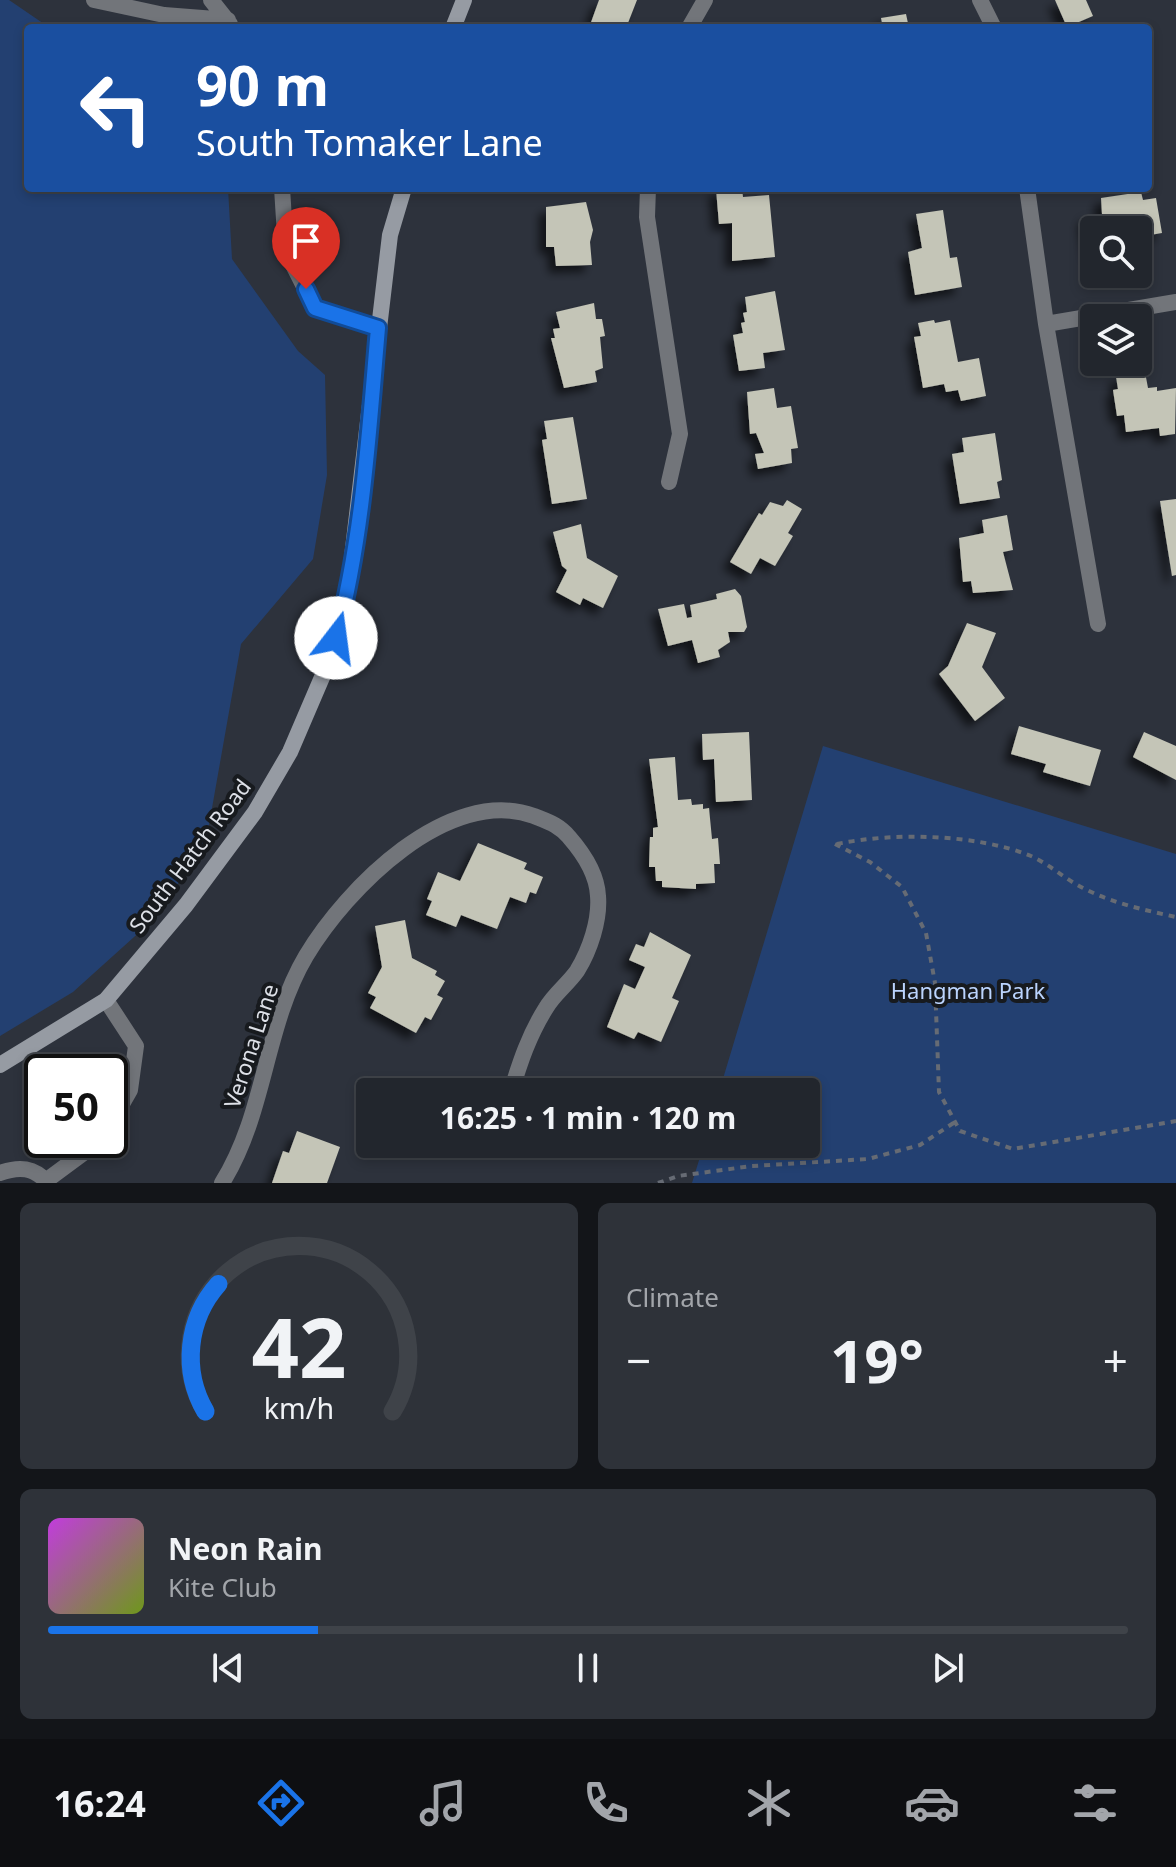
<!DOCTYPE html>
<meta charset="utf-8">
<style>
:root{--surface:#22262d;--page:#2e3239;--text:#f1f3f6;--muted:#a2a5aa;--line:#3f4349;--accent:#1a73e8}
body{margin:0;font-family:"Noto Sans",sans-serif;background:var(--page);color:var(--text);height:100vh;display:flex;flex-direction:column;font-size:30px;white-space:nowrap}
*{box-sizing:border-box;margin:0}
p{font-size:26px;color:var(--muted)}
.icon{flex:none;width:44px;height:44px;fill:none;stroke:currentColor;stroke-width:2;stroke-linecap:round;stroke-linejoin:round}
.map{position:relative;height:1183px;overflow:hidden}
.details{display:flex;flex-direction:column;gap:20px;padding:20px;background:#131519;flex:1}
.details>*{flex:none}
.hud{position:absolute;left:24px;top:24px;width:1128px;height:168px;border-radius:8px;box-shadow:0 4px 12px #0003,0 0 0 2px var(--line);background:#1a4fa0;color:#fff;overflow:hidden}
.fabs{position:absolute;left:1080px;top:216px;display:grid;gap:16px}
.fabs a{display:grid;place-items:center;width:72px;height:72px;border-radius:8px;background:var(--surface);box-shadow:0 4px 12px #0003,0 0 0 2px var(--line);font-size:40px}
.speed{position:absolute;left:24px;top:1054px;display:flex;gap:16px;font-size:40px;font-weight:700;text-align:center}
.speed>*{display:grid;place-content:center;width:104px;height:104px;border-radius:50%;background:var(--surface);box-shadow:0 4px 12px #0003,0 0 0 2px var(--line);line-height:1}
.speed .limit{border:4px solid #111;border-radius:12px;background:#fff;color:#111}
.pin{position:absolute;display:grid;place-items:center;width:68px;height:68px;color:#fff;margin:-82px -34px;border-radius:50% 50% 50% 0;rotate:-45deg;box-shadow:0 0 8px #0007}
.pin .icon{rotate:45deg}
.me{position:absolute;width:88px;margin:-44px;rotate:15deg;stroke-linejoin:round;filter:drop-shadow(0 0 6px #0008)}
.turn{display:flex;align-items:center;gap:28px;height:168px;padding:0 40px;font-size:36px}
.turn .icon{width:104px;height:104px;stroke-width:2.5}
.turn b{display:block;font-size:56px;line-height:68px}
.big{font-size:60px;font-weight:700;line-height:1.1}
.details .card{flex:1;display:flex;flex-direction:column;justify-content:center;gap:12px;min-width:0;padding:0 28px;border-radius:12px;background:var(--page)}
.details .dial{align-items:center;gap:0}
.dial svg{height:208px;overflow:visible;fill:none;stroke:var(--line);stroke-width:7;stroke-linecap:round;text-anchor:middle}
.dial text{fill:var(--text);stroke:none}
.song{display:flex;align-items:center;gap:24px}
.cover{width:96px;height:96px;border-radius:12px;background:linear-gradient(135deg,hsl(290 70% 55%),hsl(80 70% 35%))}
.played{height:8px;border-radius:4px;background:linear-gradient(90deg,var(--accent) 25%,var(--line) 25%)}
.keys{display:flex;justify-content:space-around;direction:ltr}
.heat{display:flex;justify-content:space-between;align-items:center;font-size:44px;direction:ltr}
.details .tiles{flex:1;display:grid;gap:20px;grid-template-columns:1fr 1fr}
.card:last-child{grid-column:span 2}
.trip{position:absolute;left:356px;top:1078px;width:464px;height:80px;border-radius:8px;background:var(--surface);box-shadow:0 4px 12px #0003,0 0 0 2px var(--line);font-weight:700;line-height:80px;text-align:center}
.tabs{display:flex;height:128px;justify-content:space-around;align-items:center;background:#0e0f12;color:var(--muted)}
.tabs .icon{width:56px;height:56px}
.tabs .active{color:var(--accent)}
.tabs b{font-size:36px;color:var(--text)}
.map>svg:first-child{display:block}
.green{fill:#234071}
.building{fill:#c4c5b7;filter:url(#shadow)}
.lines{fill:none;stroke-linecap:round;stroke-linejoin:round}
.path{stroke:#666b74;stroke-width:4;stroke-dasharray:6 6;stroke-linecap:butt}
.street{stroke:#72757a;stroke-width:16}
.secondary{stroke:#969ba3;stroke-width:16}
.route-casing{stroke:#114b97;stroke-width:20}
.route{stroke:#1a73e8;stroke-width:14}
.labels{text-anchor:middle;stroke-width:8;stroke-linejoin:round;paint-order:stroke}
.street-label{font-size:22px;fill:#dde0e7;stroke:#171a1e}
.park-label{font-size:22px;fill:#bbd4fd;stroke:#171a1e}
</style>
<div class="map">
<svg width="1176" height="1183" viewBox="0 0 1176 1183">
<defs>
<filter id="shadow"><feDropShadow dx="-7" dy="7" stdDeviation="4" flood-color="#0009"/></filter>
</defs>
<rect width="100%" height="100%" fill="#2d323c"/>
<path class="green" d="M0,0H9L50,28H28V188H228L232,259L298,351L325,375L327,475L313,559L241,644L206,842L154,919L73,992L0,1036Z
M823,746L1176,854V1183H692L704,1144H806V1092H719Z"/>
<path class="building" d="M599,0H637L626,28H589Z
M1055,0H1086L1093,16L1067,27Z
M906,14L909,28H883L881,18Z
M742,188L743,197L769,195L775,257L732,261V223L719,224L716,189Z
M1141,192L1143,200L1156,198L1162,233L1138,237V230H1094L1092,260L1085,217L1102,214L1101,198Z
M586,202L593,230L590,242L592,265L556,266L554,247H546V207Z
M943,210L950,258L957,257L962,287L915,295L908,252L922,248L916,214Z
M775,291L785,350L763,353L765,368L739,371L733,335L743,333L741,323L745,322L743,313L747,312L745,297Z
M594,303L596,319H602L605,336L600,337L603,368L595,371L597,382L564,388L551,338H555L553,329L560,328L556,312Z
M934,320L935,323L950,320L958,362L979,358L986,396L961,401L958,390L946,392L944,384L923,388L914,337L921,336L918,323Z
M1145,372L1148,388L1157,387V391L1176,388L1175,434L1160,436L1159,428L1126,432L1124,415L1117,416L1113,390L1118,389L1116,377Z
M774,388L777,408L791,406L798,448L791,449L792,463L758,469L755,454L764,453L756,433L750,434L747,392Z
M573,417L587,499L552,504L542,440L547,439L544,421Z
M995,433L1002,480L997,482L1000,498L960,504L952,454L964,452L962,438Z
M1176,499V575L1172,576L1160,501Z
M787,500L802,509L788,533L793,536L775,566L760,558L751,574L730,562L759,513L762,515L770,502L783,506Z
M1007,515L1013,550L1003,552L1013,590L973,593L971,581L963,582L959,538L984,533L982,520Z
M581,524L587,558L618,576L603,608L583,598L580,605L556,592L567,570L562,566L553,532Z
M735,589L741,596L747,627L744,632H728L730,642L718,650L720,657L698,663L692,640L668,646L658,609L684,604L687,618L692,617L690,605L717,599L716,594Z
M967,623L996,633L982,667L1005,698L975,721L939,674L948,666Z
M1019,726L1101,750L1090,786L1043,772L1046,764L1011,754Z
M749,732L752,800L716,802L714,759L703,760L702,734Z
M1144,732L1176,746V780L1133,757Z
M675,757L678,800L691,799L692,805L703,804V809L709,808L712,839L718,838L720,864H714L715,883L696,884V889L662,887V881H656L655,867H649L650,837H653V828L658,827L649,759Z
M478,843L527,863L524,869L543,877L536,894L530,892L526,903L510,897L497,929L461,915L456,927L426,915L432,901L427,899L438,872L460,881Z
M405,920L412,958L437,971L435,975L445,981L437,995L443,998L431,1020L425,1017L416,1033L370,1008L376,997L368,993L382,967L375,926Z
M650,932L691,955L672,998L679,1001L661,1042L638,1032L634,1039L607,1027L624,984L635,989L645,967L629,960L636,944L644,947Z
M297,1131L340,1147L327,1183H272L283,1151L289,1153Z"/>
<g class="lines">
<path class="path" d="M835,844L870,862L902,887L926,933L935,983L939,1092L960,1131L1013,1149L1176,1121
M837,844C894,832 977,834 1031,856C1049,864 1065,879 1083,888C1112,903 1144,910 1176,917
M658,1183L678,1176L752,1166L868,1159L920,1145L955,1122"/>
<path class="street" d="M94,0L164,15L228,20
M211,0L230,24
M980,0L994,28
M689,28L705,0
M282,188L286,251L315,308L378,328
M648,188L647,217L680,434L669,482
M1027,188L1046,324L1098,624
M1046,324L1176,302
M106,1000L136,1046L130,1090L110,1125
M0,1173C19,1166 34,1167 48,1183
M47,1180L101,1140
M222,1183C266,1113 264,1027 306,956C346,889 448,785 534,816C549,822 559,825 569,837C583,853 597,874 598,896C600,920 590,950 577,971C568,984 554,994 546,1008C529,1035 520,1062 511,1092"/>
<path class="secondary" d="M453,28L464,0
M0,1065L106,1000L186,905L255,812L290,752L329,661L348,591L390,235L404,188"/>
</g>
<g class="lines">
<defs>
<path id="route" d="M306,289L315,308L378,328C369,431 363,537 336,638"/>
</defs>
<use href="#route" class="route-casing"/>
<use href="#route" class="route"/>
</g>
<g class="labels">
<g class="street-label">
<text transform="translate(190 856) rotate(-53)" y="8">South Hatch Road</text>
<text transform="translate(251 1046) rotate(-72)" y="8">Verona Lane</text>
</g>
<g class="park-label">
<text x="968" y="999">Hangman Park</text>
</g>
</g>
</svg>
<div class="fabs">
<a><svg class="icon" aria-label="search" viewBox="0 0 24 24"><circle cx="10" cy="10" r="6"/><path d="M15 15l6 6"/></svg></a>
<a><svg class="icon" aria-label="layers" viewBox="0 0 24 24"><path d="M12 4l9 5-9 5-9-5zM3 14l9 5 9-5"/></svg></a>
</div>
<div class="speed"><div class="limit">50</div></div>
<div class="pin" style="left:306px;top:289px;background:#d93025"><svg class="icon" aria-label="arrive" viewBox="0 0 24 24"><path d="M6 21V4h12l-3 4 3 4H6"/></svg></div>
<svg class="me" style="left:336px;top:638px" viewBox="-20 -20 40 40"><circle r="19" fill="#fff"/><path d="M0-13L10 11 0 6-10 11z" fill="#1a73e8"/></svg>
<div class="trip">16:25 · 1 min · 120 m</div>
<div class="hud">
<div class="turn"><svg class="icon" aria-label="left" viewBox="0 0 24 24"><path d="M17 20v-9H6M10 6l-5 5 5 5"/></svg><div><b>90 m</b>South Tomaker Lane</div></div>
</div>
</div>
<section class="details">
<div class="tiles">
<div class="card dial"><svg viewBox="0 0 100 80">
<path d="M14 69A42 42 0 1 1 86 69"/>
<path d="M14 69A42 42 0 0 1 19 20" stroke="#1a73e8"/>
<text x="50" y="56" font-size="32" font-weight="700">42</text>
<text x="50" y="72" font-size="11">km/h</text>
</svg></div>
<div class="card"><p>Climate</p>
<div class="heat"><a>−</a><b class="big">19°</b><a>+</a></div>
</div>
<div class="card">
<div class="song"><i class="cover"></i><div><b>Neon Rain</b><p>Kite Club</p></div></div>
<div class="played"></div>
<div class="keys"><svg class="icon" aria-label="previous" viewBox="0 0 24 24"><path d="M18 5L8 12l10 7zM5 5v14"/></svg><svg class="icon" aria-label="pause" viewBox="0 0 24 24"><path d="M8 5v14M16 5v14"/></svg><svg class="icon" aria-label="next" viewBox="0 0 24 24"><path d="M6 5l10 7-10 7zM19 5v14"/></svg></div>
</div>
</div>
</section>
<nav class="tabs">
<b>16:24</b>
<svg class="icon active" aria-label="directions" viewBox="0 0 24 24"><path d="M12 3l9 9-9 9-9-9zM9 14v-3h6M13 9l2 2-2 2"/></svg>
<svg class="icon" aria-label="music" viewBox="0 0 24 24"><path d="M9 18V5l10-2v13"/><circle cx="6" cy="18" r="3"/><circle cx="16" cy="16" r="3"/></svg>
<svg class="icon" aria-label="phone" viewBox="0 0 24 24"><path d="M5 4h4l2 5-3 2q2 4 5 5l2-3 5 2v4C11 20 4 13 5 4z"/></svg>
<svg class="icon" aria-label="climate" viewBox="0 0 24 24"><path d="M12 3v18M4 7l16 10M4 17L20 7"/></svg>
<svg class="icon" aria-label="car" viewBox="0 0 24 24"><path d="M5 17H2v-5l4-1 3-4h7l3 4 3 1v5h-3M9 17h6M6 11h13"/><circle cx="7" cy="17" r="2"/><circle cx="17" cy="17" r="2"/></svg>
<svg class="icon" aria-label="filters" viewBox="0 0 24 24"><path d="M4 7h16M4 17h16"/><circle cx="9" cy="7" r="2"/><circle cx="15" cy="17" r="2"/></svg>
</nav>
